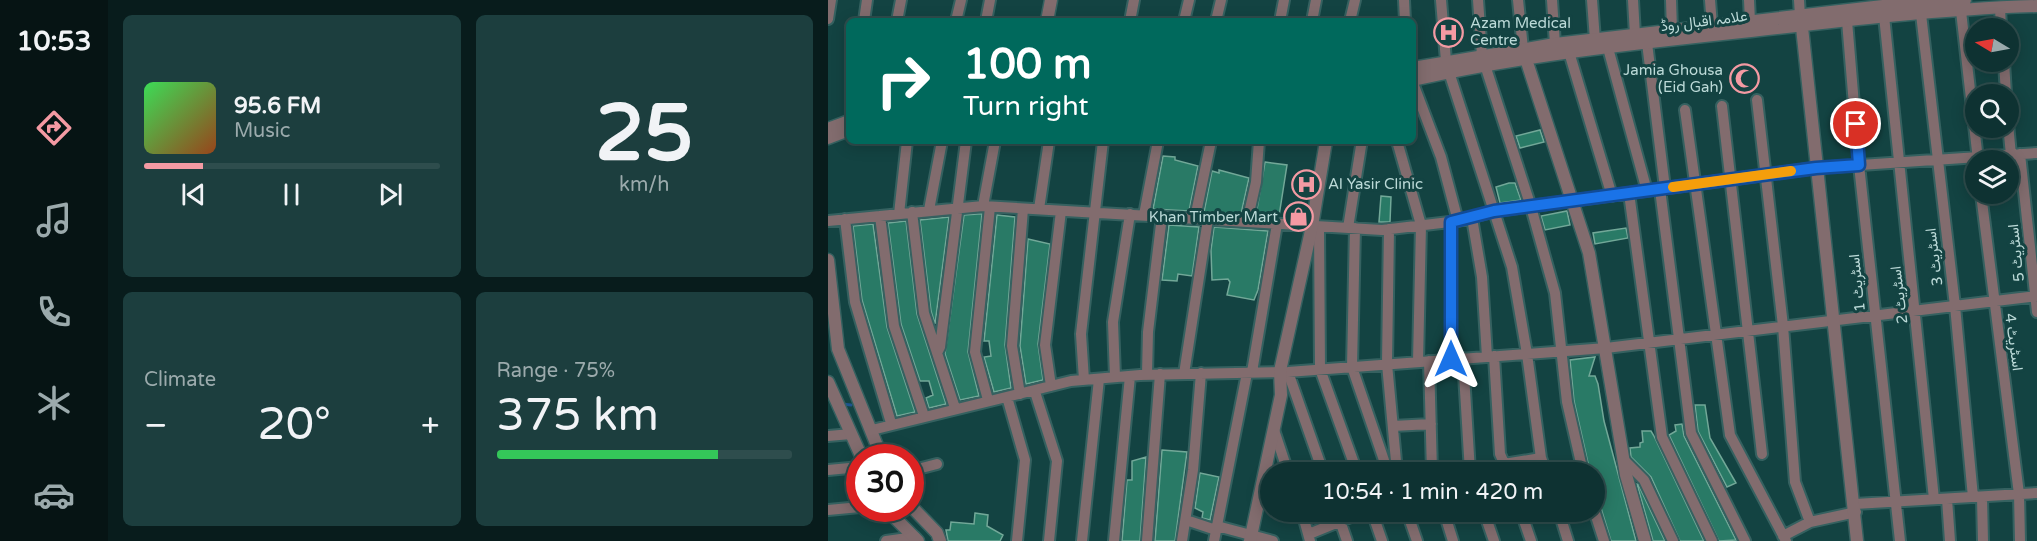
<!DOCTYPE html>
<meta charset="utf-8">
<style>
:root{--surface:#0e3232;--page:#1c3e3e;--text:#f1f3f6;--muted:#9baaac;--line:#2e4d4d;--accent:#f49aa3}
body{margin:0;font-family:"Varela Round",Vazirmatn,sans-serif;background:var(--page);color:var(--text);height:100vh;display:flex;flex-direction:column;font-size:22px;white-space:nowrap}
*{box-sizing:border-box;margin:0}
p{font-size:20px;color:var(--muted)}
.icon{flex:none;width:33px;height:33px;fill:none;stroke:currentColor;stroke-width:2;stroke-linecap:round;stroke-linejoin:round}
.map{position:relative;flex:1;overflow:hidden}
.panel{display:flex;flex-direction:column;gap:15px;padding:15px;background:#081c1c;width:720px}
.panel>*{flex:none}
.guide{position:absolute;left:18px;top:18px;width:570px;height:126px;border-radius:9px;box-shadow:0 3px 15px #0003,0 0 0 2px var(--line);background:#00695c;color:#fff;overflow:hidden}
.needle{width:39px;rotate:280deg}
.tools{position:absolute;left:1137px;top:18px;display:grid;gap:12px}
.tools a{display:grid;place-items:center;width:54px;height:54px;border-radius:50%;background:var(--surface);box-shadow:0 3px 15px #0003,0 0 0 2px var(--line);font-size:30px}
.speed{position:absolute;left:18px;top:444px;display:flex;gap:12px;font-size:30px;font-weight:700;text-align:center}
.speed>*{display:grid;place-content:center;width:78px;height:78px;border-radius:50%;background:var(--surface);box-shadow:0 3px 15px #0003,0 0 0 2px var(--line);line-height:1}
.speed .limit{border:9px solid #d22;background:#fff;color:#111}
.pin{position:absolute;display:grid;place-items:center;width:51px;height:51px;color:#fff;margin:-26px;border:3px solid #fff;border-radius:50%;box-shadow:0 2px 6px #0007}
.me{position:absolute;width:66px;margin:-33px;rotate:0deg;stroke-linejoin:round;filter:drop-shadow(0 0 4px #0008)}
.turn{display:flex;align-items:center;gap:21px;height:126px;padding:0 18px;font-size:27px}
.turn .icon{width:78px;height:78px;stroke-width:2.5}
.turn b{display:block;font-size:42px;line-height:51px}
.big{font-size:45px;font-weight:600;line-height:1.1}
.panel .card{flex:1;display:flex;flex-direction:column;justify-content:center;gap:9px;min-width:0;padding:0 21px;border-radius:9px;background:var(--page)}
.panel .dial{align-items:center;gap:0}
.dial b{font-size:78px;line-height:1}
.song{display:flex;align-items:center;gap:18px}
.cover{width:72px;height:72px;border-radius:9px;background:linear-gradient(135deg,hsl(130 70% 55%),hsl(20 70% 35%))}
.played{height:6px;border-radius:3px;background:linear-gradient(90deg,var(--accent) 20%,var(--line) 20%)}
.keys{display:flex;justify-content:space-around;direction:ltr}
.heat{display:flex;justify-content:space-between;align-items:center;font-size:33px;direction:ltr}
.charge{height:9px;border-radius:4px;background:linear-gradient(90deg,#34c759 75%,var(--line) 0)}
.panel .tiles{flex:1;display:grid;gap:15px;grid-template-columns:repeat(2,1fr)}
.trip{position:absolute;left:432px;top:462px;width:345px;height:60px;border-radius:30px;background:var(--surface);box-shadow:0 3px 15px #0003,0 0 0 2px var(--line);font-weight:600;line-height:60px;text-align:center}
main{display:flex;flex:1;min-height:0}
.dock{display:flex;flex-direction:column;width:108px;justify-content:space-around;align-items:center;background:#061414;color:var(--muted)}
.dock .icon{width:42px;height:42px}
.dock .on{color:var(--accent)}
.dock b{font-size:27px;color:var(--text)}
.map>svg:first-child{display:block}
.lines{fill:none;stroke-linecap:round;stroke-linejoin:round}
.stream{stroke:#1d538e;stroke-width:3}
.building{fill:#297a66;stroke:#72a898;stroke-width:1.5}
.minor-casing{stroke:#356160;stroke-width:14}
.tertiary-casing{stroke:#356160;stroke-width:15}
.minor{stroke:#826c6e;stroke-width:10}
.tertiary{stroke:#826c6e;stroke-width:12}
.route-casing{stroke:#114b97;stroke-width:15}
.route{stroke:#1a73e8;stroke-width:10}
.slow{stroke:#f59e0b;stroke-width:10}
.labels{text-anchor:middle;stroke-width:6;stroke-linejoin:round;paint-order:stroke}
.street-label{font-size:15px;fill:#bcdad8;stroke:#134342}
.poi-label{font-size:15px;fill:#bcdad8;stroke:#134342;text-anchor:start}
</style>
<main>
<nav class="dock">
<b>10:53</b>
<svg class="icon on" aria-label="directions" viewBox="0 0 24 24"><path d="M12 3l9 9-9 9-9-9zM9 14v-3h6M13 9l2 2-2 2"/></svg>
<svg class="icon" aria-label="music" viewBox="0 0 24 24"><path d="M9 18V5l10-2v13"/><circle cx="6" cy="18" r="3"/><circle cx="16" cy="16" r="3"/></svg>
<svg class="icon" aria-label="phone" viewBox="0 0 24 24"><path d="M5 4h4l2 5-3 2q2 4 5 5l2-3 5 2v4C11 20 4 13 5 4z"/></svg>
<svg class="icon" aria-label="climate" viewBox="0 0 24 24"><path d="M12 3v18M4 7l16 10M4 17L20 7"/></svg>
<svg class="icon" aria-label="car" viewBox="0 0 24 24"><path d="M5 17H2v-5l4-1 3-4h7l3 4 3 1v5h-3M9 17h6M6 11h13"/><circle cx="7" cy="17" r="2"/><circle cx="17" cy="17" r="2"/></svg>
</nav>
<section class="panel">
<div class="tiles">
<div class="card">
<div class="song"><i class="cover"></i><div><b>95.6 FM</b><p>Music</p></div></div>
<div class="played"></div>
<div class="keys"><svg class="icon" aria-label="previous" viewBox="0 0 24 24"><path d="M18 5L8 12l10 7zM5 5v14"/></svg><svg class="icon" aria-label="pause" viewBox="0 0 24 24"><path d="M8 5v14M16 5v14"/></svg><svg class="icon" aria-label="next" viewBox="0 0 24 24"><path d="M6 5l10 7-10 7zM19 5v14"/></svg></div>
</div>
<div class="card dial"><b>25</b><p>km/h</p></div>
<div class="card"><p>Climate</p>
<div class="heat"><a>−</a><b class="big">20°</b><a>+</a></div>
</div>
<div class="card"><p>Range · 75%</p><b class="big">375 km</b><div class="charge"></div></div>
</div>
</section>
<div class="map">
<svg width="1209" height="541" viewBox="0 0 1209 541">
<rect width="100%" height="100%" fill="#134342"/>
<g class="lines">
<path class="stream" d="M14,404L23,405"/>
</g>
<path class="building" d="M712,130L716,142L692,148L688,136Z
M335,156L347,157V160L370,166L361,211L325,209Z
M437,162L459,165L451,216L428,215Z
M391,170L421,178L413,214L376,212L384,171L391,173Z
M681,183H687L693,200L672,203L668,187Z
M553,196L563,197L562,222H551Z
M739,211L742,225L717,230L713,216Z
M150,214H154L140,352L151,396L132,400L117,354L136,215Z
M169,215L187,217L177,345L183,388L166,392L156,357L163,356L161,341H156Z
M121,217L107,324L103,311L92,220Z
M78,221L89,314L118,404L101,408L98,398L105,395L101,381H92L73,324L60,223Z
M45,224L59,327L87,412L69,416L34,300L25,226Z
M341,225L371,227L364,276L350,274L349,281L334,280Z
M386,227L440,231L430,290L426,300L399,295L402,282L400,279L384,280L383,250Z
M798,228L800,238L767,244L765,233Z
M200,239L222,244L210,344L215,380L198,384L192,346Z
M767,357L761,376H767L770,384L776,421L808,541H783L773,508L766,503V472H762L746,401L742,360Z
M867,405H877L882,438L908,483L899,487L870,431Z
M854,424L856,436L908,540L891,541L841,435L848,431L847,425Z
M814,431H823L826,436L876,541H852L823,477L803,457L802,448L812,447V443L815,442Z
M334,450L359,452L347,541H327Z
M318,457L312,541H294L299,480H304V461Z
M372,473L391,477L382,520L374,518L375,512L367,508Z
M809,484H810L837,541H825Z
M147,513L160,515L159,526L175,535L172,541H120L118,530H122L123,522L146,524Z"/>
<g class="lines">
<defs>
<path id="minor" d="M576,0L577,21
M613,0L618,61
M650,0L654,56
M690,0L695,49
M724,0L727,44
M764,0L767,40
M805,0L807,35
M843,0L844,30
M882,0L884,26
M921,0L922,21
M971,0L972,16
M1172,8L1173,28
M1133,11L1150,160
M1093,14L1127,306L1145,497
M1056,16L1106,499
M0,19L3,0
M36,21L39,0
M69,21L73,0
M128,21L133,0
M158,21L162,0
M302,21L306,0
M356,21L361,0
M388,21L393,0
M452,21L456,0
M484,21L488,0
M522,21L527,0
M1019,21L1031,165L1072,541
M819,43L837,188
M780,48L819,191
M741,52L784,196
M1176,62L1178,94
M657,65L703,207L727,293L739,402L755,472
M621,72L684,267L699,354L713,458L676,464
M585,83L613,157L630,221
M929,100L955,326L967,482L982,522
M894,106L934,454
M857,110L902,435L958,541
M1180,124L1183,155
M569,141L593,225L590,362
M1192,154L1209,312
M832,189L863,433L917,541
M801,193L834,437L884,541
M1153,194L1191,494L1192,541
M155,206L167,141
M211,209L221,141
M101,210L114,141
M84,212L96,313L127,408
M71,214L79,141
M316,215L330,141
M52,216L66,326L96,416
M367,218L383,141
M644,218L654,277L659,357
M17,219L27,302L63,423
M0,221L155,206L554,230L630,221L667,211L988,168L1209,153
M419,222L428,182L431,141
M491,227L492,369L529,472
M520,228L533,146
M527,228L524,367L559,469L568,468
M561,229L559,364L569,472
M109,353L112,347L138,141
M666,356L672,454L680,472
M635,358L642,472
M623,359V222
M601,361L604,472
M424,372L449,224
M460,372L495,472
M319,374L320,332L334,216
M356,374L380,219
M287,377L285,322L302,214
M256,380L253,334L275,141
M223,386L217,345L233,211
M207,392L229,461L221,541
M192,394L184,346L195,209
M179,397L197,460L189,541
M160,400L147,352L162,207
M565,426L603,424
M44,430L243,381L312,375L460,372L778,348L1209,296
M446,430L460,472
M0,436L23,434
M712,455L718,472
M795,459L816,480L845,541
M0,470L32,467
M82,471L109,464
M1154,497L1155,541
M1119,499L1122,541
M1027,504L1209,493
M0,510L32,507
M766,510L776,541
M474,512L482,541
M509,512L519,541
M544,512L554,541
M579,512L589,541
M616,512L625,541
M656,512L666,541
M693,512L703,541
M731,512L740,541
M358,520L388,530
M389,526L445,541
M481,534L535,512
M955,536L982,522L1028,512
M58,541L87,537
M254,541L271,379
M286,541L302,376
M319,541L332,374
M354,541L365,470L373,373
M386,541L419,373"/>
<path id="tertiary" d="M973,18L1029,541
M219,21L223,0
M696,53L761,253L798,475L817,541
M585,68L727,44L1055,6L1137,0
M585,80C696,55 810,43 923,31C1018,20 1113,9 1209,6
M0,129L21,121
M0,138L21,130
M0,260L10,349L54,458
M0,382L34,458
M82,505L109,533L112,541
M57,508L90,541
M422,541L453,395L452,371L484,226L498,141"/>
</defs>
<use href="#minor" class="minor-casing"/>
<use href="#tertiary" class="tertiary-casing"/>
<use href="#minor" class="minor"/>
<use href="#tertiary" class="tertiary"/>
</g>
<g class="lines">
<defs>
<path id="route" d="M623,359V222L666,211L988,168L1031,165L1028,124"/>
</defs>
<use href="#route" class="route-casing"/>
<use href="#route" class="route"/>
<path class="slow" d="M845,187L963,171"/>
</g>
<defs>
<symbol id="hospital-ring" viewBox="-11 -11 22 22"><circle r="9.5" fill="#134342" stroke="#f49aa3" stroke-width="1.5"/><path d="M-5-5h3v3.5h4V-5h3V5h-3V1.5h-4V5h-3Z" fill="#f49aa3"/></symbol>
<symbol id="mosque-ring" viewBox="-11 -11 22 22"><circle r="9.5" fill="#134342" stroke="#f49aa3" stroke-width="1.5"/><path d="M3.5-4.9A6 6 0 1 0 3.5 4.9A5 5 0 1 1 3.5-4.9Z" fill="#f49aa3"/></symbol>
<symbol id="shop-ring" viewBox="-11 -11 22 22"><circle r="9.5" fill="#134342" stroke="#f49aa3" stroke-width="1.5"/><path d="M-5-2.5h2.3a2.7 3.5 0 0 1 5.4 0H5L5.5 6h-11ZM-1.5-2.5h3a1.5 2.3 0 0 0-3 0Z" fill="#f49aa3"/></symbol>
</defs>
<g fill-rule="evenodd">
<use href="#hospital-ring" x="604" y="16" width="33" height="33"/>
<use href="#mosque-ring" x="900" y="62" width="33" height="33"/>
<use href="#hospital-ring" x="462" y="168" width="33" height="33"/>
<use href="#shop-ring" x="454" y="200" width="33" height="33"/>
</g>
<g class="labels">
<g class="street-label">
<text transform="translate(876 21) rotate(-7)" y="5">علامہ اقبال روڈ</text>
<text transform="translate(1188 253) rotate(-96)" y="5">اسٹریٹ 5</text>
<text transform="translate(1106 257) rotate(-97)" y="5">اسٹریٹ 3</text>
<text transform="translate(1029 283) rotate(-96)" y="5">اسٹریٹ 1</text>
<text transform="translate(1071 295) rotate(-97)" y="5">اسٹریٹ 2</text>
<text transform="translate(1186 342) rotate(82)" y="5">اسٹریٹ 4</text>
</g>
<g class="poi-label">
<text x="642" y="28">Azam Medical<tspan x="642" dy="17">Centre</tspan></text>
<text x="895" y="75" text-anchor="end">Jamia Ghousa<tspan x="895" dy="17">(Eid Gah)</tspan></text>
<text x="500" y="189">Al Yasir Clinic</text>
<text x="450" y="222" text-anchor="end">Khan Timber Mart</text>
</g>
</g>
</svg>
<div class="tools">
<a><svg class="needle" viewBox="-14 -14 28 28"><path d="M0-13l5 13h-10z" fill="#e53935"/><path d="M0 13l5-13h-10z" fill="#9baaac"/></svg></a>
<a><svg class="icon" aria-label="search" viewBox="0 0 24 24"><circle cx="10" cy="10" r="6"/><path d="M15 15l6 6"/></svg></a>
<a><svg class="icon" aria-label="layers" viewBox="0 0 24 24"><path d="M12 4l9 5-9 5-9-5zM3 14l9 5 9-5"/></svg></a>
</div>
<div class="speed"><div class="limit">30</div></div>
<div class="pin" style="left:1028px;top:124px;background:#d93025"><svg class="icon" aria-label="arrive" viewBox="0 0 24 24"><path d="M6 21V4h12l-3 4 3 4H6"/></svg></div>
<svg class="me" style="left:623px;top:359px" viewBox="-20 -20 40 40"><path d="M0-17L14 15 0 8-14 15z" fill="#1a73e8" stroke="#fff" stroke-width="4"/></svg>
<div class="trip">10:54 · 1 min · 420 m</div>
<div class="guide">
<div class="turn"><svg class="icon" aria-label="right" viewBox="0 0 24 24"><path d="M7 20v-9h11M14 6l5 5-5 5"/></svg><div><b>100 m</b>Turn right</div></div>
</div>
</div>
</main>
